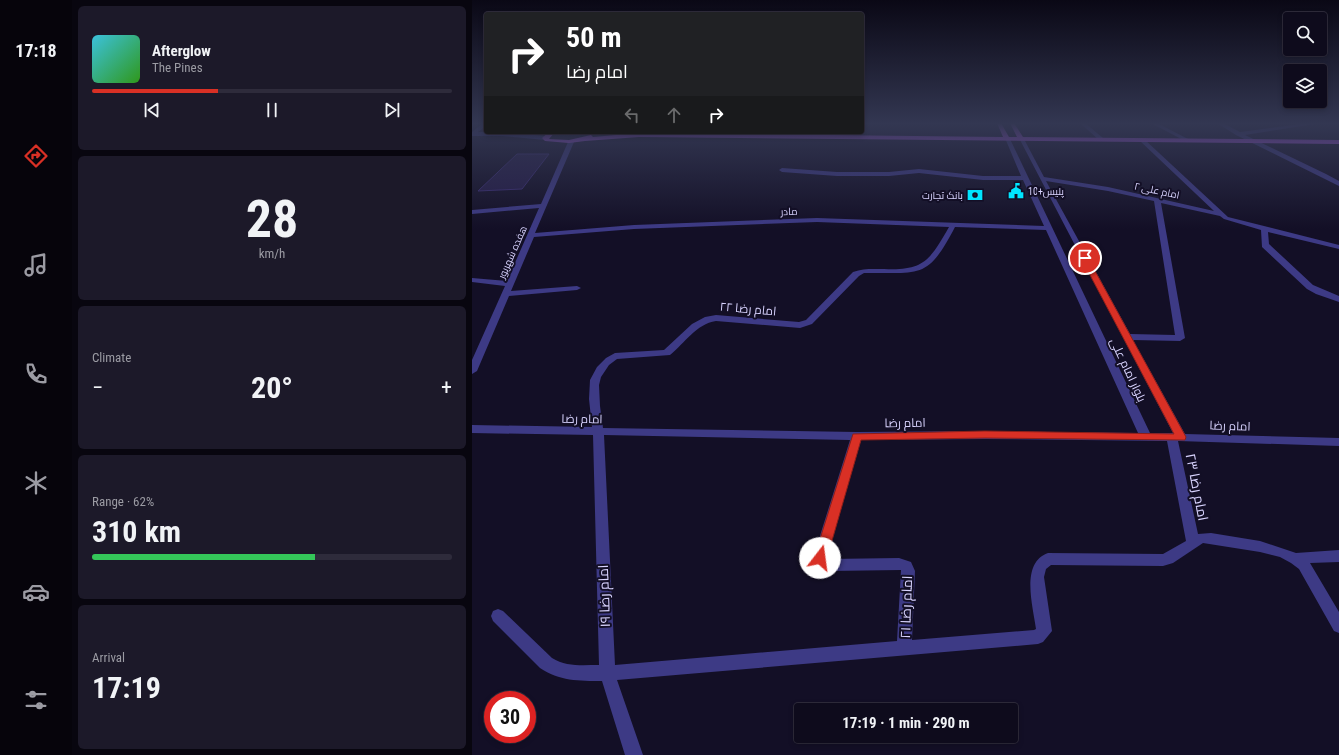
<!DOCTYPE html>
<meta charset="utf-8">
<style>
:root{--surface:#0e0b1c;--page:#1c1929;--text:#f1f3f6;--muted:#9b9ba3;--line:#2e2b3b;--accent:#d93025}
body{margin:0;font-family:"Roboto Condensed",Cairo,sans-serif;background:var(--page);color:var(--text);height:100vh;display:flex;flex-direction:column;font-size:15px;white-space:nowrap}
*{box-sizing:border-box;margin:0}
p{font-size:13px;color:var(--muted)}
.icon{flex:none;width:22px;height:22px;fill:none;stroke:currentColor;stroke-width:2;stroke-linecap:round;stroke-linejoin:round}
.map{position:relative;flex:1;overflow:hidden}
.sheet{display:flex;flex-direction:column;gap:6px;padding:6px;background:#08060f;width:400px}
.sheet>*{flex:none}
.top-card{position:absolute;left:12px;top:12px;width:380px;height:122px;border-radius:4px;box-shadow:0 2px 6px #0003,0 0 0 1px var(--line);background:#202124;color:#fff;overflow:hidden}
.controls{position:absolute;left:811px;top:12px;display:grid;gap:8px}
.controls a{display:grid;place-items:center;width:44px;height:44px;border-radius:4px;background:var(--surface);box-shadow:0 2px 6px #0003,0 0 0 1px var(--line);font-size:20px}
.speed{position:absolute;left:12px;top:691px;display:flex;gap:8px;font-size:20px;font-weight:700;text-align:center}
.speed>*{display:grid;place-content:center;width:52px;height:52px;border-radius:50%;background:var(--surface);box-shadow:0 2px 6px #0003,0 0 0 1px var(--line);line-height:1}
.speed .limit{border:6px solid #d22;background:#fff;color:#111}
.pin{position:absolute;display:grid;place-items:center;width:34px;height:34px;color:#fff;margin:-17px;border:2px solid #fff;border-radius:50%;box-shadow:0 1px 4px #0007}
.me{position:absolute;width:44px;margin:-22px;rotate:15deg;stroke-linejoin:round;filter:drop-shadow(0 0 3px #0008)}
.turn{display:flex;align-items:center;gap:14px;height:84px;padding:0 16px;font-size:18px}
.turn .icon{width:52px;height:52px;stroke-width:2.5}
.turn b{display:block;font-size:28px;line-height:34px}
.lanes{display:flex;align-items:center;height:38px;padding:0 16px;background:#0003;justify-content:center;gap:20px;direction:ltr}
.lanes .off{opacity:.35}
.big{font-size:30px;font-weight:700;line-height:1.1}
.sheet .tile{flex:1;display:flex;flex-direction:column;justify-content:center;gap:6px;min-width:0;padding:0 14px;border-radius:6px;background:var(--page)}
.sheet .dial{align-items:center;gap:0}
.dial b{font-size:52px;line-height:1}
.song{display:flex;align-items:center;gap:12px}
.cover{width:48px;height:48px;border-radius:6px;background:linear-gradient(135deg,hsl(190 70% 55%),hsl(110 70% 35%))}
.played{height:4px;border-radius:2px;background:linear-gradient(90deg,var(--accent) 35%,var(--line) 35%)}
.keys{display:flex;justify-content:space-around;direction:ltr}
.heat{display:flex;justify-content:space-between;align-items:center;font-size:22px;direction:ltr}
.charge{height:6px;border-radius:3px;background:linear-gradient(90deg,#34c759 62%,var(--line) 0)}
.trip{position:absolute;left:322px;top:703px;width:224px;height:40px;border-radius:4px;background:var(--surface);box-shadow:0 2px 6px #0003,0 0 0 1px var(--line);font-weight:700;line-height:40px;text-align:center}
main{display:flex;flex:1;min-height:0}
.dock{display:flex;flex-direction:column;width:72px;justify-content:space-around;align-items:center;background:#06040b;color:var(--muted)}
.dock .icon{width:28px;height:28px}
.dock .active{color:var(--accent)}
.dock b{font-size:18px;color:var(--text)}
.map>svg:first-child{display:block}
.building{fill:#241b47;stroke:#3b2d73}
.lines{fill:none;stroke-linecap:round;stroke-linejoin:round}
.minor{fill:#3d3a85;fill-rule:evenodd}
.major{fill:#c25bff;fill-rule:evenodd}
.route{fill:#d93025;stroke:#8d1f18}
.labels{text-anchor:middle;stroke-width:4;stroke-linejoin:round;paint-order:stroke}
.far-street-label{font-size:10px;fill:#d9d4ff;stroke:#130f26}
.far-poi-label{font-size:10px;fill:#d9d4ff;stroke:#130f26;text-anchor:start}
.street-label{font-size:12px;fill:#d9d4ff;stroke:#130f26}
.near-street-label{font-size:14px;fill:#d9d4ff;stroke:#130f26}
</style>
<main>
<nav class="dock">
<b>17:18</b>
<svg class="icon active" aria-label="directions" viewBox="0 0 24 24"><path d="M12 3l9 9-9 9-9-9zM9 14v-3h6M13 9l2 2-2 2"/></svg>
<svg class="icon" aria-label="music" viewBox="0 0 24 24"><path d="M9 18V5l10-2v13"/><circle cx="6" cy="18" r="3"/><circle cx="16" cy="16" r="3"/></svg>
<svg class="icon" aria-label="phone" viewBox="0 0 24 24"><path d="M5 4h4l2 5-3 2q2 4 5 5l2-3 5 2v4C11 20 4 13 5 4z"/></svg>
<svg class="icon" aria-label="climate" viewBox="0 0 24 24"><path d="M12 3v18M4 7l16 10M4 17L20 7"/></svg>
<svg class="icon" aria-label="car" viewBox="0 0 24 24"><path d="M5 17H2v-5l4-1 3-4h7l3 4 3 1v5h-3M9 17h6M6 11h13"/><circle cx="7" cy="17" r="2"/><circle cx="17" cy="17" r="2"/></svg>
<svg class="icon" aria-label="filters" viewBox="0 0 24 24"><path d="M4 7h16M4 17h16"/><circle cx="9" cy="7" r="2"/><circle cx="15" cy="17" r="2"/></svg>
</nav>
<section class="sheet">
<div class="tile">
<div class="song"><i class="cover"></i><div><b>Afterglow</b><p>The Pines</p></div></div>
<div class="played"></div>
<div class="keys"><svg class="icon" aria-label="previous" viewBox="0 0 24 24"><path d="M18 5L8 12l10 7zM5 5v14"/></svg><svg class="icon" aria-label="pause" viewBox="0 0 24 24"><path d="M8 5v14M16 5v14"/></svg><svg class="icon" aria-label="next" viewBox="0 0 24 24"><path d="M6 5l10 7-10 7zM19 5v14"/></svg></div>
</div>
<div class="tile dial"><b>28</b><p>km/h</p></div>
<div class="tile"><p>Climate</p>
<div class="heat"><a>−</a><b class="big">20°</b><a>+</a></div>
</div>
<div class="tile"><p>Range · 62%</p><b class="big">310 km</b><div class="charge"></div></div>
<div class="tile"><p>Arrival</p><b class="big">17:19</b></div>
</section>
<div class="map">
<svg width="867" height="755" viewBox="0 0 867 755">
<rect width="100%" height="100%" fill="#130f26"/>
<path class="building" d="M45,154H77L50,189L6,191Z"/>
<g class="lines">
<path class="minor" d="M11,123H14V126L6,132H30L73,136L76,138L73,140L30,136H0V132Z
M608,123H613L631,138V140H627Z
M679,123H685L718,140L713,141Z
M745,123H751L768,132L836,123H849L773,135L854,174L867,181V186L764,135Z
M533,138L538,139L678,433H701L547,138L552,139L572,177L636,187L742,211L667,140L672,139L756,217L867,245V249L796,232L797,244L841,285L867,296V302L844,294L835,289L790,247L789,230L752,219L748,216L689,203L713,338L708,341L661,340L713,434L867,438V446L706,441L726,534L739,533L788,541L824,553L867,550V562L838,563L867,612V633L862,631L827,569L819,563L808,557L788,552L731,543L701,563L691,566L579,565L574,569L572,577L580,631L571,642L566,644L145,680L171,755H153L130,681C107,681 87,681 68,668L21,621L19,616L21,611L26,609L31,611L80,658C94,667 110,665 127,665L121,435L0,433V425L120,427L117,399L118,380L125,367L134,358L143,353L192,350L220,324L233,317L244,315L327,322L334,320L381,272C392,268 401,269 412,269C452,271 458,260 477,227L345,222L162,229L62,237L39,291L105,286L109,288L105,290L37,296L5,371L0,374V360L33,286L0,282V278L35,281L67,208L0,214V210L69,204L96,142L99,140L102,142L63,233L162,225L345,218L572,226L551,180H511L447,173L417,176H365L310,172L307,170L310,168L365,172H417L447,169L511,176H549ZM574,181L636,191L682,201L703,335L658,334ZM483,227L574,230L666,433L513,431L385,432L131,428L128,406L127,385L129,377L137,365L145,359L198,355C213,343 224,324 244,321L328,328L340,324L387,276L392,273C448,272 455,281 483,227ZM132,435L378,440L341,558L346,567L357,571L429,570L425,641L143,665ZM513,439L695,441L714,541L691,554L576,553C548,563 561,606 564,629L562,630L440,640L443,571L439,562L427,558L357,559L355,557L389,440Z"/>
<path class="major" d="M525,123H529L537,137H545L538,123H542L551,137L867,140V144L167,137L113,141L97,143L73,141L70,138L77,132H83L77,139L97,140L119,135L121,137L167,133L531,137Z"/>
</g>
<linearGradient id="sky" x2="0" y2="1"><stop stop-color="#0a0815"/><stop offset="0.54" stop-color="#333752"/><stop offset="1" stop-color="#333752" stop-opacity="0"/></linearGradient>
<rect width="867" height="229" fill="url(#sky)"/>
<path class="route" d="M610,256L616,258L714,437L713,440L513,438L389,440L355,558L353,562L348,563L344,562L342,558L381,434L513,431L702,434L609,258Z"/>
<defs>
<symbol id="civic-bare" viewBox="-9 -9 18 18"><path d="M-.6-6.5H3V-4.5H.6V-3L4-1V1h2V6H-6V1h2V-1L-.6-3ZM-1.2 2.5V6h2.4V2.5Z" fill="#00e5ff" stroke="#130f26" stroke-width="2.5" paint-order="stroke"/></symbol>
<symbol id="bank-bare" viewBox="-9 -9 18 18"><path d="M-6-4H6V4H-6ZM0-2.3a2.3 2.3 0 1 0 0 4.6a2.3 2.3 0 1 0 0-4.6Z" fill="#00e5ff" stroke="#130f26" stroke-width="2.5" paint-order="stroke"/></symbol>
</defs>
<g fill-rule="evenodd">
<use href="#civic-bare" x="533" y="180" width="22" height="22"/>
<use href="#bank-bare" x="492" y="184" width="22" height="22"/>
</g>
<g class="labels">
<g class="far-street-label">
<text transform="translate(685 190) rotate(12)" y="4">امام علی ۲</text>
<text transform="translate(317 211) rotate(-2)" y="4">مادر</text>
<text transform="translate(40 252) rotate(-66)" y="4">هفده شهریور</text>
</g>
<g class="far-poi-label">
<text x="556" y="195">پلیس+10</text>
<text x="491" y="199" text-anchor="end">بانک تجارت</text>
</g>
<g class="street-label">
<text transform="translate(276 309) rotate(5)" y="4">امام رضا ۲۲</text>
<text transform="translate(656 370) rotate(65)" y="4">بلوار امام علی</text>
<text transform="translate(110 419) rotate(1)" y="4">امام رضا</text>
<text transform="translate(433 423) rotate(-1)" y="4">امام رضا</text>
<text transform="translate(758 426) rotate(2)" y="4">امام رضا</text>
</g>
<g class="near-street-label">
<text transform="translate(725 487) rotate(79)" y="5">امام رضا ۲۳</text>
<text transform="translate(132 596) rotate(-92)" y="5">امام رضا ۱۹</text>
<text transform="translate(434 607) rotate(-88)" y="5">امام رضا ۲۱</text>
</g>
</g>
</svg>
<div class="controls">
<a><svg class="icon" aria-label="search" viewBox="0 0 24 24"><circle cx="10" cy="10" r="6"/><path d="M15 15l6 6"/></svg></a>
<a><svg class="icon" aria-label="layers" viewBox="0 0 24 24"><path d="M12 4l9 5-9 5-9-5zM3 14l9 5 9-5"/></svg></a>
</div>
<div class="speed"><div class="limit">30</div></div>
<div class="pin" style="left:613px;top:258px;background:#d93025"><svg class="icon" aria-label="arrive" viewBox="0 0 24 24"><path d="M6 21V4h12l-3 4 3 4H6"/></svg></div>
<svg class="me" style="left:348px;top:558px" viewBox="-20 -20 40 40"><circle r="19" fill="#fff"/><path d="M0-13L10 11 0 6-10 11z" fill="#d93025"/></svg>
<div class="trip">17:19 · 1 min · 290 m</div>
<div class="top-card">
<div class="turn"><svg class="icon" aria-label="right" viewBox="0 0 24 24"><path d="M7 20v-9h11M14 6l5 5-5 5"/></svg><div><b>50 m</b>امام رضا</div></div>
<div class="lanes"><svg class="icon off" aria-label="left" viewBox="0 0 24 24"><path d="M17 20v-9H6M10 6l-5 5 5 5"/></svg><svg class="icon off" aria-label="ahead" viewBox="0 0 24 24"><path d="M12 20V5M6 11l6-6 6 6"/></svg><svg class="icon" aria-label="right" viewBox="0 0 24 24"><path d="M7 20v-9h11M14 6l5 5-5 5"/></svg></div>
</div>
</div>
</main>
